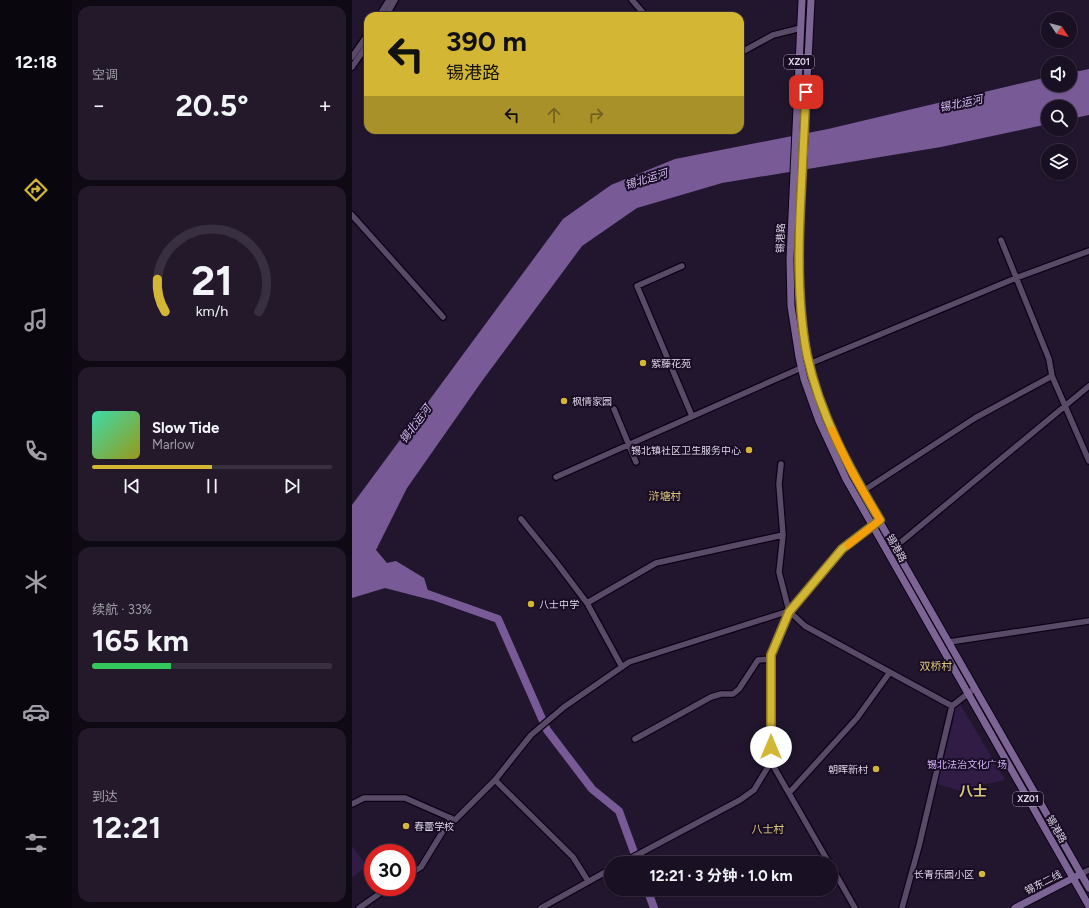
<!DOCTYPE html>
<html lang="zh">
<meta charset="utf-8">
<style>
:root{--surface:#1a1023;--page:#23192b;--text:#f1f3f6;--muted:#9f9da6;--line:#383041;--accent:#d4b635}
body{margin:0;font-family:Figtree,"Noto Sans SC",sans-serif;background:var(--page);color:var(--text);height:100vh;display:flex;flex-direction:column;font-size:15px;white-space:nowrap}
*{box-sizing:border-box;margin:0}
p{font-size:13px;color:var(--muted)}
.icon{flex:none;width:22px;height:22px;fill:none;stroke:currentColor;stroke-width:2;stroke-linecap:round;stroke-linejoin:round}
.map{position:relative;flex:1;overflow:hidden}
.sheet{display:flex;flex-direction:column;gap:6px;padding:6px;background:#0e0913;width:280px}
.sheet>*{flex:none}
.top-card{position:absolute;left:12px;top:12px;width:380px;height:122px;border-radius:12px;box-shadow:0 1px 3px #0004,0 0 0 1px var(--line);background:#d4b635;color:#111;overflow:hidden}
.needle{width:26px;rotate:125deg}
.fabs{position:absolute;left:689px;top:12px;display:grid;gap:8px}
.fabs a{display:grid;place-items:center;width:36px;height:36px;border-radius:50%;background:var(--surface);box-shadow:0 1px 3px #0004,0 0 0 1px var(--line);font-size:20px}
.speed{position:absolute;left:12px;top:844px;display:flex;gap:8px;font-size:20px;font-weight:700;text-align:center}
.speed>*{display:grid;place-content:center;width:52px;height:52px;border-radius:50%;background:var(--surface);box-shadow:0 1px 3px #0004,0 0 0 1px var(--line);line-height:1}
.speed .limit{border:6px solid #d22;background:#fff;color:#111}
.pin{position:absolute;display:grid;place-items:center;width:34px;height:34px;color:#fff;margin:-17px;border-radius:8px;box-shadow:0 2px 6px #0006}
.me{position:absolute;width:44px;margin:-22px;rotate:0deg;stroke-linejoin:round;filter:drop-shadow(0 0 3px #0008)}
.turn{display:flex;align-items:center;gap:14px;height:84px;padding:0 16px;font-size:18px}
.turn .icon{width:52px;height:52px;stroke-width:2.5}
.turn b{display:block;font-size:28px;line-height:34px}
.lanes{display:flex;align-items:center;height:38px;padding:0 16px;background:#0003;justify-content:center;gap:20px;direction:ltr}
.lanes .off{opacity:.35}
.big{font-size:30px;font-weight:700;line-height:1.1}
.sheet .card{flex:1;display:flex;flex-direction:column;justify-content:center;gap:6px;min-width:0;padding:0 14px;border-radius:12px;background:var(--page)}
.sheet .dial{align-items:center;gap:0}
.dial svg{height:104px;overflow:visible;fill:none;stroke:var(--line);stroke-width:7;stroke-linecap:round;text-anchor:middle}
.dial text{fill:var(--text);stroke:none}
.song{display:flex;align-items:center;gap:12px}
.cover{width:48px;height:48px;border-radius:6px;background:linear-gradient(135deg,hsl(160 70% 55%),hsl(60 70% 35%))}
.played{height:4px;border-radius:2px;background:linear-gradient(90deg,var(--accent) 50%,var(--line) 50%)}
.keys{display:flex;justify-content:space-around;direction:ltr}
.heat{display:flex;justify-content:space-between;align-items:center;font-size:22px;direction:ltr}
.charge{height:6px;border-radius:3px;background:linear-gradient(90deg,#34c759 33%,var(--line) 0)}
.trip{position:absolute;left:252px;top:856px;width:234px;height:40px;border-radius:20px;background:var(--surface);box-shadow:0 1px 3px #0004,0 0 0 1px var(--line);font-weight:700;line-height:40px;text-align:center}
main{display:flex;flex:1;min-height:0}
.tabs{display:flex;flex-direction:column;width:72px;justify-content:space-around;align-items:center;background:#0a060e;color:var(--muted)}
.tabs .icon{width:28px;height:28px}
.tabs .on{color:var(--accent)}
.tabs b{font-size:18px;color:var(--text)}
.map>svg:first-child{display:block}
.green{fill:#311c46}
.water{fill:#785a97}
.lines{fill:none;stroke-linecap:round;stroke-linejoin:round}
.river{stroke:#785a97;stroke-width:8}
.minor-casing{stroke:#0c0216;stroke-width:8}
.major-casing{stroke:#0c0216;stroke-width:9}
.minor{stroke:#594b68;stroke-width:5.5}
.major{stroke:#7c6595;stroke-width:7}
.route-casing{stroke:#8a7622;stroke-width:10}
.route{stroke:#d4b635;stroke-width:7}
.slow{stroke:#f59e0b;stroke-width:7}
.poi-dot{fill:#d4b635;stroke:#190c25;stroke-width:1.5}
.labels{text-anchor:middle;stroke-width:4;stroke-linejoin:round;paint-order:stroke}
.shield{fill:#190c25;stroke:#a299ad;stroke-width:1}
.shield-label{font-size:9px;font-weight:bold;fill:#ddd6e7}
.street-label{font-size:10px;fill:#ddd6e7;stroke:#190c25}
.poi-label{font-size:10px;fill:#ddd6e7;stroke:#190c25;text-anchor:start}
.park-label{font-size:10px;fill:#d3b2f8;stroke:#190c25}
.water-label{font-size:11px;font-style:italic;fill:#d7bef3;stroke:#190c25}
.neighbourhood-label{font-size:11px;fill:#d9c578;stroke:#190c25}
.district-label{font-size:14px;font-weight:bold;fill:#d9c578;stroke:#190c25}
</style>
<main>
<nav class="tabs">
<b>12:18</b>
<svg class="icon on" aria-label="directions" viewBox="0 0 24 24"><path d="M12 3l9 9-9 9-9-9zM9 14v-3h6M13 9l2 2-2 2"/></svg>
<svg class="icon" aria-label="music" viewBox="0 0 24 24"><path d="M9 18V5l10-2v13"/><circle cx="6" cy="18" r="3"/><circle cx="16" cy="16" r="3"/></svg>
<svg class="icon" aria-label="phone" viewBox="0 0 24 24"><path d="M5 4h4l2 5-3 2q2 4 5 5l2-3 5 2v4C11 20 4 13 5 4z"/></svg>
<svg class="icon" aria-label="climate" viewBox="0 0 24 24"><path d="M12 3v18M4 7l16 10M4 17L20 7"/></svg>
<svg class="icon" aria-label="car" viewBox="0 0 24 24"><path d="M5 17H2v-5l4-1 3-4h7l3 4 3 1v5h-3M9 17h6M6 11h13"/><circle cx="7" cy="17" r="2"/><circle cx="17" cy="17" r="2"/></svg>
<svg class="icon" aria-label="filters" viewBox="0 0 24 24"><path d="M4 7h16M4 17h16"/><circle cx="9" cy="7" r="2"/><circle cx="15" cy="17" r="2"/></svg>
</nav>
<section class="sheet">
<div class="card"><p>空调</p>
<div class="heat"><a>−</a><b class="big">20.5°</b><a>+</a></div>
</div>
<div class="card dial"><svg viewBox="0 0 100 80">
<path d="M14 69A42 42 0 1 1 86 69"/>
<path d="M14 69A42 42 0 0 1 8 44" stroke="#d4b635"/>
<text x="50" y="56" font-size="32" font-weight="700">21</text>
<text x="50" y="72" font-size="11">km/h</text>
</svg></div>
<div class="card">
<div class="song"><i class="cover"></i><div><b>Slow Tide</b><p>Marlow</p></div></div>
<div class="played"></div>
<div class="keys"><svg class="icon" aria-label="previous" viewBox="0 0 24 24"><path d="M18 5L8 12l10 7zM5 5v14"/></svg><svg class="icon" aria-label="pause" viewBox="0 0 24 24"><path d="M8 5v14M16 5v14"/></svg><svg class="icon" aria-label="next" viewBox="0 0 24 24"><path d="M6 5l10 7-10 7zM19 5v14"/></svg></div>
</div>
<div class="card"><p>续航 · 33%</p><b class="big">165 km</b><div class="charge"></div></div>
<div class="card"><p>到达</p><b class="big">12:21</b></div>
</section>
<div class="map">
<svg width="737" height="908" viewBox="0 0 737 908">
<rect width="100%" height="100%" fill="#22162f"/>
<path class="green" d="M608,704L653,780L613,788L612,792L585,784L601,722L602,707Z
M0,846L15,866L0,878Z"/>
<path class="water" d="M737,69V115L718,119V107H696V124L589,147L370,183L285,208L230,246L130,381L55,488L24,550L35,563L44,561L72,578L79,600L33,588L0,598V505L211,219L259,185L323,159L476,129L696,77V85H718V73Z"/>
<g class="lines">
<path class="river" d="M67,591L146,619L195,730L240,789L267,811L286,863
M295,889L302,908"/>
<defs>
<path id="minor" d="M280,0L294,16
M27,16L37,0
M34,16L43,0
M388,53L421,35L449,28
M0,57L16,34
M0,67L16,44
M0,215L91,317
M649,240L697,359L700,376L737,461
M330,266L285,286L340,416
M457,364L664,278L737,251
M262,409L284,462
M429,464L427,484L431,535L427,572L437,611L453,626L600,706L623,688
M204,477L449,368
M511,491L623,418L700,376
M169,519L204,562L235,603L270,667
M543,547L737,386
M235,603L304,563L431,535
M597,642L737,621
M283,739L359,697L369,694H381L387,689L406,660L419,659
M143,780L221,857L236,881
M437,793L505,718L538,672
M0,804L12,798H53L103,820L143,780L179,735L212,707L277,662L437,611
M270,863L388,800L402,790L419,762
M477,863L419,762V655L437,611L490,549L522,524
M479,866L503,908
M729,874L737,870
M55,876L69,867L99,818
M7,908L37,887
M189,908L259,869
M550,908L567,846L600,706"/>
<path id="major" d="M450,0L438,259L439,306L447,357L452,379L467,421L494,479L737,906
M459,0L446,259L448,306L455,355L461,377L475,418L501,475L737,888
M663,908L725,876"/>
</defs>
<use href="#minor" class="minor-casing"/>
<use href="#major" class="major-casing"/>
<use href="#minor" class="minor"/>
<use href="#major" class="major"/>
</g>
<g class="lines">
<defs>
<path id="route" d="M419,747V655L437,612L490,549L528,520C497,468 468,415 455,355C446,309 446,262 448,216C450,174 452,133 454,92"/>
</defs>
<use href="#route" class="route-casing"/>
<use href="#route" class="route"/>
<path class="slow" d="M480,430L501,474L528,520L496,545"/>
</g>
<g class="poi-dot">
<circle cx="291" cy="363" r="4"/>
<circle cx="212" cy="401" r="4"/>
<circle cx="397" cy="450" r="4"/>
<circle cx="179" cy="604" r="4"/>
<circle cx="524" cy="769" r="4"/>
<circle cx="54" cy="826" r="4"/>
<circle cx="630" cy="874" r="4"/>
</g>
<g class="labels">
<g class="shield">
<rect x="432" y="55" width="30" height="14" rx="3"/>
<rect x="661" y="792" width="30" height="14" rx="3"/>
</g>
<g class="shield-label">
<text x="447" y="65">XZ01</text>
<text x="676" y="802">XZ01</text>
</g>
<g class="street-label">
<text transform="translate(428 238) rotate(-88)" y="4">锡港路</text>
<text transform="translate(545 548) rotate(61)" y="4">锡港路</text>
<text transform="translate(705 829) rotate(60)" y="4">锡港路</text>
<text transform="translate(691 882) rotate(-27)" y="4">锡东二线</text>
</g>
<g class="poi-label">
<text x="299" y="367">紫藤花苑</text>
<text x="220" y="405">枫情家园</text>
<text x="389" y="454" text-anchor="end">锡北镇社区卫生服务中心</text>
<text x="187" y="608">八士中学</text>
<text x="516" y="773" text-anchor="end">朝晖新村</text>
<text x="62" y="830">春蕾学校</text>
<text x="622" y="878" text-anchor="end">长青乐园小区</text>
</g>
<g class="park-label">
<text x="615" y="768">锡北法治文化广场</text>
</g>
<g class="water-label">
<text transform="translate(609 103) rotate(-12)" y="4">锡北运河</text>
<text transform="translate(294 179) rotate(-17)" y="4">锡北运河</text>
<text transform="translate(63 424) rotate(-53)" y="4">锡北运河</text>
</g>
<g class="neighbourhood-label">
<text x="313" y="500">浒塘村</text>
<text x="584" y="670">双桥村</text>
<text x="416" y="833">八士村</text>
</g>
<g class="district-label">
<text x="621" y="796">八士</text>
</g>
</g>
</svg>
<div class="fabs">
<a><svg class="needle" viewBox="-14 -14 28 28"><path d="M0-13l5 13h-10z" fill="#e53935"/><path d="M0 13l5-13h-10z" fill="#9f9da6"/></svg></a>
<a><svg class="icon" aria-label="sound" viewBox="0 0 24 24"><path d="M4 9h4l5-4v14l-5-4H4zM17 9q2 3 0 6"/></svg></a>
<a><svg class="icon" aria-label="search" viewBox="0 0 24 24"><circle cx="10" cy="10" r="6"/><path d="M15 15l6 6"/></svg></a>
<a><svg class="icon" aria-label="layers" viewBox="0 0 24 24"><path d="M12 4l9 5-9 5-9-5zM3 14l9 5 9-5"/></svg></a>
</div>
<div class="speed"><div class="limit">30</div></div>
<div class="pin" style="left:454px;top:92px;background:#d93025"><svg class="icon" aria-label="arrive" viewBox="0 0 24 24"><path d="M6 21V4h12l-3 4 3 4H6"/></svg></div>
<svg class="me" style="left:419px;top:747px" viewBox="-20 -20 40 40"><circle r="19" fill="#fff"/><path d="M0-13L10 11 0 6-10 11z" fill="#d4b635"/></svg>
<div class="trip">12:21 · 3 分钟 · 1.0 km</div>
<div class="top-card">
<div class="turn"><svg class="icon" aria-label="left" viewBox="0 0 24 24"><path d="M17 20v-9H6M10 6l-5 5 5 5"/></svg><div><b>390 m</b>锡港路</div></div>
<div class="lanes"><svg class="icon" aria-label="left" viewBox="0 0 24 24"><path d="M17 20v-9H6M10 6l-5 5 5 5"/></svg><svg class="icon off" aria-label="ahead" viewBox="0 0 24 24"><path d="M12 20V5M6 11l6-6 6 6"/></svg><svg class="icon off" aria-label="right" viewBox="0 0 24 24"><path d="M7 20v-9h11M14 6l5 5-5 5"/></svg></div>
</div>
</div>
</main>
